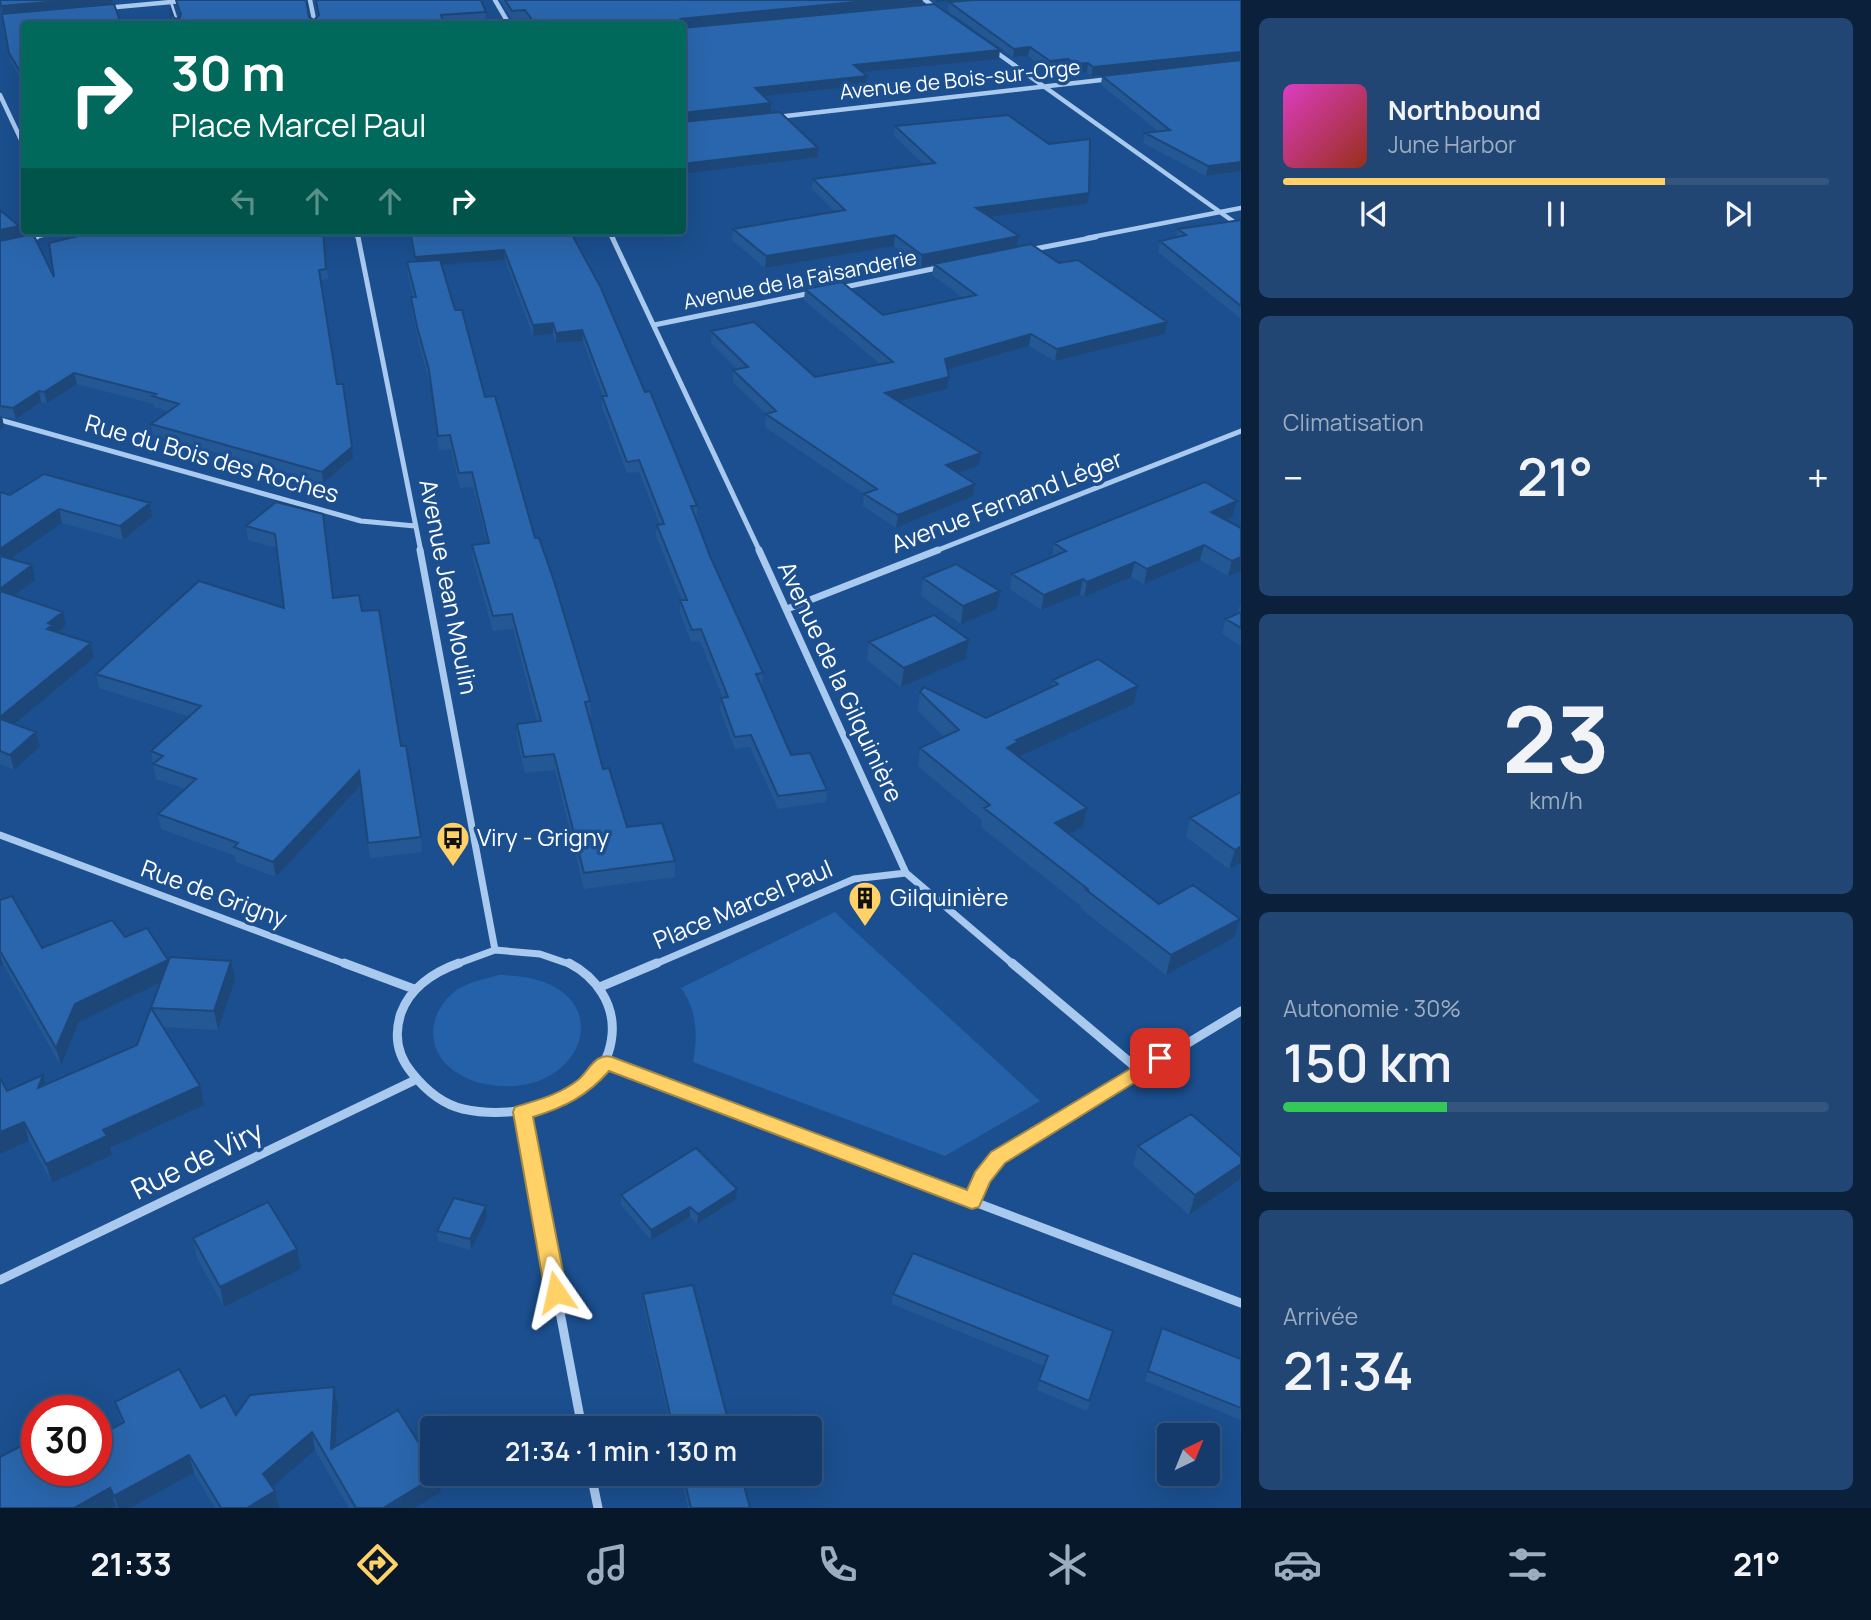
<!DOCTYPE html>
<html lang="fr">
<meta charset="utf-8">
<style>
:root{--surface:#143b6b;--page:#214673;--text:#f1f3f6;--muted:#9dadc1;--line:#33557e;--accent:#ffd166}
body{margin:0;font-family:Manrope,sans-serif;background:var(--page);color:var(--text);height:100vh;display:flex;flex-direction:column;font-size:26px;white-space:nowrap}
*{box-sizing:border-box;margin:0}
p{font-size:23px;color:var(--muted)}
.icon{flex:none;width:38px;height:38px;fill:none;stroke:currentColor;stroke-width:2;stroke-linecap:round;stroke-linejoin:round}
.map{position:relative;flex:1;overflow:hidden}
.drawer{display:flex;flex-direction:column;gap:18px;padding:18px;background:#0b203b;width:630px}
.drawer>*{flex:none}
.top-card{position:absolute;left:21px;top:21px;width:665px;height:214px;border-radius:7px;box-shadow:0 7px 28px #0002,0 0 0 2px var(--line);background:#00695c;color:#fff;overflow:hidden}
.needle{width:46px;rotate:43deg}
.tools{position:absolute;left:1157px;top:1423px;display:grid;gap:14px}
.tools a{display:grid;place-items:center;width:63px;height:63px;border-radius:7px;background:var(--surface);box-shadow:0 7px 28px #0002,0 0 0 2px var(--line);font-size:35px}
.speed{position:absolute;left:21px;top:1395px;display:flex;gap:14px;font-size:35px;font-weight:700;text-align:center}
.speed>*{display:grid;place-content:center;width:91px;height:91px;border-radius:50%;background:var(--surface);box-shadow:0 7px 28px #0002,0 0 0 2px var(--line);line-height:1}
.speed .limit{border:10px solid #d22;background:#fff;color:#111}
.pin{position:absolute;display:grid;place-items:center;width:60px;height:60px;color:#fff;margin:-30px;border-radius:14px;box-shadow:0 4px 10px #0006}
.me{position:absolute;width:77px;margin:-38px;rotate:349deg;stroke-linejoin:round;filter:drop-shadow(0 0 5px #0008)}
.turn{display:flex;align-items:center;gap:24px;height:147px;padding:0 35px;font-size:32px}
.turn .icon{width:91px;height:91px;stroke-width:2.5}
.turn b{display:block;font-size:49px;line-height:60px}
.lanes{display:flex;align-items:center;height:66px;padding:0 35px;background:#0003;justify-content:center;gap:35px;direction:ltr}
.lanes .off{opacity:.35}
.big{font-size:52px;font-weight:600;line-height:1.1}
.drawer .tile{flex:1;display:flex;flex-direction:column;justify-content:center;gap:10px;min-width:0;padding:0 24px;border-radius:10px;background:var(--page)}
.drawer .dial{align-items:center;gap:0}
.dial b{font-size:91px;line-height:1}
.song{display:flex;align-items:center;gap:21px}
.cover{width:84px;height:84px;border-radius:10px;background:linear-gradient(135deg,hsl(310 70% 55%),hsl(10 70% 35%))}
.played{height:7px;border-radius:4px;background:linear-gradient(90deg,var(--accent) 70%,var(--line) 70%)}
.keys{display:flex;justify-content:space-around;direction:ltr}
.heat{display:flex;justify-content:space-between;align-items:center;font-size:38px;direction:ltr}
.charge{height:10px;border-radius:5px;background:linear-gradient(90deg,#34c759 30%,var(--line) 0)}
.trip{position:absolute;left:420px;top:1416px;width:402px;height:70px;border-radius:7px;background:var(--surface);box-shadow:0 7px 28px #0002,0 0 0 2px var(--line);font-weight:600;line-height:70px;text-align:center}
.tab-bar{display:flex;height:112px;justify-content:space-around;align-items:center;background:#08182b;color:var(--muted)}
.tab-bar .icon{width:49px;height:49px}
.tab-bar .selected{color:var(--accent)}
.tab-bar b{font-size:32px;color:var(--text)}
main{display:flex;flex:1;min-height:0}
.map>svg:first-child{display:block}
.green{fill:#2461a8}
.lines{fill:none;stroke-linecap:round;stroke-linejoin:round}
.lane{stroke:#a9c9ee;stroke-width:2.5}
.street-far3{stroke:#a9c9ee;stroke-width:4.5}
.street-far2{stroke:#a9c9ee;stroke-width:5}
.street-far1{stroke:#a9c9ee;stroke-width:7}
.street{stroke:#a9c9ee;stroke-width:9}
.wall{fill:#245895}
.shaded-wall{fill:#1d4779}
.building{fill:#2a66ad;stroke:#1d4779;stroke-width:2}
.route{fill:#ffd166;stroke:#a68842;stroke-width:2}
.labels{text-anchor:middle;stroke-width:7;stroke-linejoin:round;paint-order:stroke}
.far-street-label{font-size:21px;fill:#fff;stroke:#1b4f8f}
.street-label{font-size:24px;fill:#fff;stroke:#1b4f8f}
.poi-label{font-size:24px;fill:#fff;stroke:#1b4f8f;text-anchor:start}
.near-street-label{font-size:28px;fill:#fff;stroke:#1b4f8f}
</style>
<main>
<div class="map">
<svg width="1241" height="1508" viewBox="0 0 1241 1508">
<rect width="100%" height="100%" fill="#1b4f8f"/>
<path class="green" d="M835,912L848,925L1040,1101L945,1156L693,1062C698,1037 697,1009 681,988Z
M499,975C627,976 590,1100 491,1085C475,1083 461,1077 448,1066C425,1044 430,1012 454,992C467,982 484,979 499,975Z"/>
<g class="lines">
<path class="lane" d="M171,2L178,24"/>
<path class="street-far3" d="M310,0L315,24
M495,0L509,24
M925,0L938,10
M106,8L193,0
M993,50L1241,227
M0,95L24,146
M777,117L1110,79
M357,231L358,238
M609,231L613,238
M30,238L59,231
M1087,238L1241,208"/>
<path class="street-far2" d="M358,237L421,552
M612,237L760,552
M28,239L37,237
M1029,250L1096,237
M840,288L942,267
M654,325L811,293
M0,420L361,521L415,526
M933,552L1241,431"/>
<path class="street-far1" d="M420,550L495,950
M759,550L906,873L1014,965
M787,609L938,550
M0,835L348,965
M454,965L495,950L540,954L572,965
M653,965L854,879L906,873"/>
<path class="street" d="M344,963L414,989
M459,963C434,972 410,988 401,1013C394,1034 397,1055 412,1073C424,1088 442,1104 463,1109C517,1121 606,1103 612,1035C615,1004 596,977 569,963
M1012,963L1139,1070
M600,987L657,963
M605,1062L1241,1303
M522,1112L582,1428
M972,1201L982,1178L998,1158L1241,1011
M0,1280L413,1081
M591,1474L598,1508"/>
</g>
<path class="wall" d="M176,0L309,17L314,20L318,16L315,0H481L486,12V21L443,23L172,24L174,18L179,19L180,17Z
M500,0H922V4L682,28V24H529L525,18L512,19Z
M1241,0L1091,76L1087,72L1075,73L1067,68L1049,70L1028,56L1013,57L948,11L949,2Z
M2,14L24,24V81L23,82L11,62Z
M1241,60V171L1206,176L1143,143L1145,133L1159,132L1101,85L1102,76Z
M895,126L1087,204L989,217L1019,236L1018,247L1059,263L1167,322L1165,334L1055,361L1029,346L947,370L949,377L947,389L899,401L979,465L958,473L975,484L973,496L896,528L863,506L864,494L765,427L766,414L733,382V370L737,369L711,343V331L815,377L880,364L804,300L805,289L883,315L963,298L932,275L934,264L921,267L894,246L765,268L732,240L733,229L835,212L812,189L813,179L924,165L894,136Z
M0,210L21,236L3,240L54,277L323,231L328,279L321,280L337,384L353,458L323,483L153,435L151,424L168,411L154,407V404L77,384L47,403L41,402L16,419L2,417L4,427L0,430Z
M1241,220V319L1158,252L1160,241L1176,237L1178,229Z
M409,231H570L697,506V517H695L710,556L763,673L762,685L761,686L791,755L827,790L826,802L778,809L750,747L735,749L720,710L721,698H723L700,641L691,642L680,612V600H682L656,536L657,525H660L639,472L627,473L602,407V396H603L583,341L556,343L553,334L533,336L505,260L441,265L455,310L535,538L590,701L591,717H589L603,769L627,827L675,861V877L584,889L555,770L525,773L517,739V724L537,721L513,629L493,631L473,560L472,545L487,543L473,487L460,488L451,449L439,450L430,384L418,340L412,311L411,297H413L408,275L407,262H415Z
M0,492L10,495L150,503L152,517L123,540L62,523L10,559L35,580L14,596L66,626L58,633L91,643L94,658L13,724L36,732L40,747L14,770L0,764Z
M1237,501L1233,516L1224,519L1241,528L1228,576L1200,560L1144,584L1131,577L1084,597L1080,594L1041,610L1010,589L1012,574L1052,557L1054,543Z
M276,502L333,598L362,611L401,746L421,837L422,852L370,858L360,786L276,877L236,862L235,856L161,829L158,814L185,789L156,779L151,751L190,717L99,688L96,674L284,608L277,548L248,540L246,526Z
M923,578L1000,591L997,609L961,624L921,596Z
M1241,606V646L1222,634L1226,619L1237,613L1239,607Z
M869,642L966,659L901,687L867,660Z
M1053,680L1138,686L1134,704L1019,756L1087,808L1083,827L1068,834L1159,904L1240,919L1234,938L1166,975L1080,908L1081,906L981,827L982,820L918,766L920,748L944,737L918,711L920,692L986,718L1052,687Z
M1241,792V863L1229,869L1186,837L1190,818Z
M0,900L42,948L125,937L168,962L235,980L218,1030L163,1027L204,1105L110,1148L112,1155L52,1183L29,1141L0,1154V1078L7,1091L43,1075L46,1085L137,1045L161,982L79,1022L61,1066L3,964L0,966Z
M1138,1146L1239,1180L1189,1215L1133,1165Z
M621,1195L736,1199L697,1224L690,1217L651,1240L621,1205Z
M487,1217L471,1250L438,1241L437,1231Z
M193,1238L301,1269L224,1307L197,1258Z
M643,1294L730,1428H671L643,1304Z
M893,1294L1110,1341L1087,1411L1037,1390L1044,1366L892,1304Z
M1241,1359V1420L1145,1381L1148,1371Z
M334,1387L338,1406L335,1446L439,1474L441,1492L415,1508H349L315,1450L272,1487L279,1508H215L194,1473L130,1508H117L116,1506L37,1470H96L122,1423L115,1402L201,1408L236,1415Z
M681,1474H741L750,1508H688Z"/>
<path class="shaded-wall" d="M71,0H112L113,3L3,13L1,6Z
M876,0H922V4L682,28V24H678L680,19Z
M936,0H962L936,2Z
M341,21L342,24H283Z
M1030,47L1028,56L1013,57L1014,49Z
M1000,50L999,59L853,73L854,65Z
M1241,52V60L1091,76L1093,67Z
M1068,59L1067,68L1049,70L1050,61Z
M1088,63L1087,72L1075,73L1076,64Z
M24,72V81L23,82L21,73Z
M867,76L866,85L755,97V88Z
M771,103V112L682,122V113Z
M818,148V157L682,174V164Z
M1241,162V171L1206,176L1208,166Z
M1089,193L1087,204L975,219L976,208Z
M19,226L21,236L0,241V230Z
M895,235L894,246L765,268L766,256Z
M1019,236L1017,247L921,267L922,255Z
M504,250L505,260L416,267L415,257Z
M1167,322L1165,334L1055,361L1057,349Z
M553,323V334L533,336V325Z
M582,330L583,341L556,343V333Z
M1031,334L1029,346L943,371L945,359Z
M74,373L77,384L47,403L44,392Z
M949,377L947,389L884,405L885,393Z
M39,391L41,402L16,419L13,408Z
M2,416L4,427L0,430V417Z
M352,447L353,458L323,483L322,472Z
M981,453L979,465L945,478L946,465Z
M975,484L973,496L896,528L898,515Z
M1237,501L1233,516L1207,527L1211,512Z
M150,503L152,517L123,540L120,526Z
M59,509L62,523L0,566V549Z
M1204,545L1200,560L1144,584L1147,569Z
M1241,557V571L1228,576L1232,561Z
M1135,562L1131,577L1084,597L1087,582Z
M32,565L35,580L2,605L0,598V589Z
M1083,579L1080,594L1041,610L1044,595Z
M1000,591L997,609L961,624L963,606Z
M63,612L66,626L54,636L47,629L48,623Z
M969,640L966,659L901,687L904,668Z
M91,643L94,658L2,734L0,727V717Z
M1138,686L1134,704L1016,758L1007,748L1016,740Z
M36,732L40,747L14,770L10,755Z
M359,771L360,786L276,877L273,862Z
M1087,808L1083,827L1051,843L1055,823Z
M1241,846V863L1229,869L1235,850Z
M1240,919L1234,938L1166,975L1171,955Z
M0,954L3,964L0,966Z
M168,960L172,977L79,1022L61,1066L56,1048L75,1004Z
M231,961L235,980L218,1030L214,1011Z
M43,1075L49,1094L38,1088Z
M200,1086L204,1105L110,1148L112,1155L52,1183L46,1164L103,1130Z
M24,1122L29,1141L0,1154V1132Z
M1241,1164V1175L1239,1180L1189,1215L1195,1195Z
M737,1189L736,1199L697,1224L698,1214Z
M486,1206L487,1217L471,1250L470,1239Z
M690,1207V1217L651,1240V1230Z
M297,1249L301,1269L224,1307L220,1287Z
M334,1387L338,1406L334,1467L331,1449Z
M312,1432L315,1450L267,1492L263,1474Z
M189,1455L194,1473L130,1508H118L114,1496Z
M439,1474L441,1492L415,1508H383Z
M110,1488L116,1506L112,1508H74Z
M275,1491L279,1508H247Z"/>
<path class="building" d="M0,0H71L1,6Z
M176,0H306L309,17L314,20L319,15L316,0H481L486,12L441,15L444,24H342L341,21L283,24H172L170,8L174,18L179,19L181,15Z
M505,0H876L680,19L678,24H535L525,10L512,11Z
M973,0H1241V52L1093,67L1088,63L1076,64L1068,59L1050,61L1030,47L1014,49L949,2Z
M114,4L121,24H24V72L21,73L9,53L2,14Z
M934,4L1000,50L854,65L867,76L755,88L771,103L682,113V28Z
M1241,60V162L1208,166L1145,133L1170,130L1102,76Z
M780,112L818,148L682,164V122Z
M1008,115L1049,144L1090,139L1089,193L976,208L1019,236L922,255L895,235L766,256L733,229L845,210L813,179L935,163L895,126Z
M0,210L19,226L0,230Z
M1241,220V306L1160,241L1186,235L1178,229Z
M99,231H323L326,269L319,270L337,384H343L352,447L322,472L151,424L179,404L152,396L156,394L74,373L44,392L39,391L13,408L0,406V241L33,234L54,277L49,243Z
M410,231H570L601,288L645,392L650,391L697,506H691L710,556L763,673L756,674L791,755L810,753L827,790L778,796L751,735L735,737L721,698L728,697L701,629L692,630L680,600H687L657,525L664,524L639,460L627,462L602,396H607L582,330L556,333L553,323L533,325L504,250L415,257Z
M1031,244L1059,263L1078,260L1167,322L1057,349L1031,334L945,359L949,377L885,393L981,453L946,465L975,484L898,515L864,494L877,489L766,414L776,411L733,370L748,367L711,331L754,322L815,377L893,362L805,289L842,282L883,315L976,295L934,264Z
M440,260L455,310H462L485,397L495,396L535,538H539L554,581L590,701L585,702L603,769L609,768L627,827L662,823L675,861L584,873L554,754L524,757L517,724L541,721L512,614L493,616L472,545L489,543L472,472L459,473L450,435L438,436L429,370L417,327L411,297H416L407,262Z
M44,474L150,503L120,526L59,509L0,549V492L10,495Z
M1205,482L1237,501L1211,512L1241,528V557L1232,561L1204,545L1147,569L1135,562L1087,582L1083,579L1044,595L1012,574L1066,551L1054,543Z
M276,502L323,514L333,598L359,595L362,611L379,610L401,746H406L421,837L368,843L359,771L273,862L234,847L238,843L158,814L196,779L153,764L163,756L151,751L201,706L96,674L199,581L284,608L275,534L246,526Z
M0,556L32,565L0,589Z
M956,564L1000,591L963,606L923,578Z
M0,591L63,612L48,623L52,625L47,629L91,643L0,717Z
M1241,612V628L1226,619Z
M934,615L969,640L904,668L869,642Z
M1098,659L1138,686L1016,740L1018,742L1007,748L1087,808L1055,823L1159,904L1193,885L1240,919L1171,955L1085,889L1089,890L984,808L990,805L920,748L959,730L920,692L924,687L986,718L1058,684L1053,680Z
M0,719L36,732L10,755L0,751Z
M1241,792V846L1235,850L1190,818Z
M12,896L42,948L112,920L125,937L147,928L168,960L75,1004L56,1048L0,951V900Z
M170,957L231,961L214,1011L151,1008L200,1086L103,1130L107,1136L46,1164L24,1122L0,1132V1078L7,1091L43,1075L38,1088L137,1045Z
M1191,1114L1241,1157V1164L1195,1195L1138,1146Z
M696,1148L737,1189L698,1214L690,1207L651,1230L621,1195Z
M454,1198L486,1206L470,1239L437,1231Z
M268,1202L297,1249L220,1287L193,1238Z
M913,1253L1113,1331L1089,1401L1039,1380L1048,1356L893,1294Z
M693,1285L730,1428H673L643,1294Z
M1162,1328L1241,1359V1408L1148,1371Z
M179,1369L201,1408L225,1395L236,1415L250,1395L334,1387L331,1449L398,1410L432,1464V1474H439L383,1508H356L312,1432L263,1474L275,1491L247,1508H221L189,1455L114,1496L110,1488L74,1508H0V1457L27,1443L22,1431L37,1424V1470H96V1438L124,1422L115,1402Z
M683,1474H741L750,1508H691Z"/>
<path class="route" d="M1160,1051L1166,1053L1169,1058L1166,1063L1005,1163L990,1182L979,1207L972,1209L609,1071C587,1096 565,1107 533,1117L567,1292L564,1299L556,1301L548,1299L545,1292L513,1112L515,1107C537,1100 559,1095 578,1080C589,1071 595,1052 612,1057L967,1190L975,1172L991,1152Z"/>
<defs>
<symbol id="bus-pin" viewBox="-11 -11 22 30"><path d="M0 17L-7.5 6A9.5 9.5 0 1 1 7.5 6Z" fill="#ffd166" stroke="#1b4f8f"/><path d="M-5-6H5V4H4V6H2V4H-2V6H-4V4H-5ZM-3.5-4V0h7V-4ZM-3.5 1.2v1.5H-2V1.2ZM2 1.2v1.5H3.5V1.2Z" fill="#111"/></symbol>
<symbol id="building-pin" viewBox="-11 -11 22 30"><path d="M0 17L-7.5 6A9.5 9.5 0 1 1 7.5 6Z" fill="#ffd166" stroke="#1b4f8f"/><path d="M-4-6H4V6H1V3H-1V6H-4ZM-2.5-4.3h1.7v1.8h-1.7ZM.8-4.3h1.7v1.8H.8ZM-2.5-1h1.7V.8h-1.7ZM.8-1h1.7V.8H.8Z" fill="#111"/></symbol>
</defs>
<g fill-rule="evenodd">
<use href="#bus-pin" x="434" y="819" width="38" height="52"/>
<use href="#building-pin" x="846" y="879" width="38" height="52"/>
</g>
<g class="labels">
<g class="far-street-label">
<text transform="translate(960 80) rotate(-6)" y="7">Avenue de Bois-sur-Orge</text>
<text transform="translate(800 280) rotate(-11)" y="7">Avenue de la Faisanderie</text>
</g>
<g class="street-label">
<text transform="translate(212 459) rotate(16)" y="8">Rue du Bois des Roches</text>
<text transform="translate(1007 502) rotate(-21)" y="8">Avenue Fernand Léger</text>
<text transform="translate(448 587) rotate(79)" y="8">Avenue Jean Moulin</text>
<text transform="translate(840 682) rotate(65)" y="8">Avenue de la Gilquinière</text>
<text transform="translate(214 894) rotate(20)" y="8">Rue de Grigny</text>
<text transform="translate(743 905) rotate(-23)" y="8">Place Marcel Paul</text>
</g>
<g class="poi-label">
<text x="477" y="846">Viry - Grigny</text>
<text x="890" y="906">Gilquinière</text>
</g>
<g class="near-street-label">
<text transform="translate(197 1160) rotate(-26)" y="10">Rue de Viry</text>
</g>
</g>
</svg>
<div class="tools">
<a><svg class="needle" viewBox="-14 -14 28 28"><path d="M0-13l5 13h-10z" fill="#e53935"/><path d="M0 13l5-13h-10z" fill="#9dadc1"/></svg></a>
</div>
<div class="speed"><div class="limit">30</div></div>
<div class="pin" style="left:1160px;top:1058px;background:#d93025"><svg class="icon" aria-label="arrive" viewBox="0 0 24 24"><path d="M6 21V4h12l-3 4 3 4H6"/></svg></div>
<svg class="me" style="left:556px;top:1292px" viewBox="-20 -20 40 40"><path d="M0-17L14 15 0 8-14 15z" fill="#ffd166" stroke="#fff" stroke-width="4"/></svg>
<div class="trip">21:34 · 1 min · 130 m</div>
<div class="top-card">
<div class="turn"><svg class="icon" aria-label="right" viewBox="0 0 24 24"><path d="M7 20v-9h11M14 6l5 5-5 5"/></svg><div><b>30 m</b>Place Marcel Paul</div></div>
<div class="lanes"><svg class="icon off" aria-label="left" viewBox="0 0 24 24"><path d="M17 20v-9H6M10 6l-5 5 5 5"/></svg><svg class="icon off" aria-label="ahead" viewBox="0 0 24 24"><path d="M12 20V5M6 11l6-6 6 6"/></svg><svg class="icon off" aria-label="ahead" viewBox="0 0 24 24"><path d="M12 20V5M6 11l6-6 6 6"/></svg><svg class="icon" aria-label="right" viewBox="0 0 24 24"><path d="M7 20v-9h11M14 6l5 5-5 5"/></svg></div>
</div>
</div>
<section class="drawer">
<div class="tile">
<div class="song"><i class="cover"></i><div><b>Northbound</b><p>June Harbor</p></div></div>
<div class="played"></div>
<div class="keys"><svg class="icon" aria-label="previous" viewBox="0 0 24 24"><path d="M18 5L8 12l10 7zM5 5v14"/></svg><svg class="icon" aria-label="pause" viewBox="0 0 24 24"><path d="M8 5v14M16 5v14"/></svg><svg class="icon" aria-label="next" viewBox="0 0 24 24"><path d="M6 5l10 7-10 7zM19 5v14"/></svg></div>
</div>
<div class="tile"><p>Climatisation</p>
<div class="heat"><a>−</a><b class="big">21°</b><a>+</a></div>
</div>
<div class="tile dial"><b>23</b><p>km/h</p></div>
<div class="tile"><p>Autonomie · 30%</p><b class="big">150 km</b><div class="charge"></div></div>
<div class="tile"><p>Arrivée</p><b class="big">21:34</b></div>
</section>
</main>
<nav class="tab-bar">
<b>21:33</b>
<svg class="icon selected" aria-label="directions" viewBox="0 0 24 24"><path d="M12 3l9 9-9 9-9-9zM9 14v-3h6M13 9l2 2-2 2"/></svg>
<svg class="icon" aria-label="music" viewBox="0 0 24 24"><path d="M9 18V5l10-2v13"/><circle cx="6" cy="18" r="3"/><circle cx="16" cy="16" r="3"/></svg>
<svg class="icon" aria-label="phone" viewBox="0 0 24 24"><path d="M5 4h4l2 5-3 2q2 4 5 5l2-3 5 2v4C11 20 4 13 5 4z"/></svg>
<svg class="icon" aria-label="climate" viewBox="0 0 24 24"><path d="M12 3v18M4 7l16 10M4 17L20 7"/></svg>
<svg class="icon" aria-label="car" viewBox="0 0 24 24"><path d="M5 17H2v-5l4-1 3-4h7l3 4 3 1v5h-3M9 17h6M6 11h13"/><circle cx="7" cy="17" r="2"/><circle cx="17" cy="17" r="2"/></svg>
<svg class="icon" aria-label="filters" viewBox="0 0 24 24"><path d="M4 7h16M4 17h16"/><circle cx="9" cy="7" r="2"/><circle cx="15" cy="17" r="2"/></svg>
<b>21°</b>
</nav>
